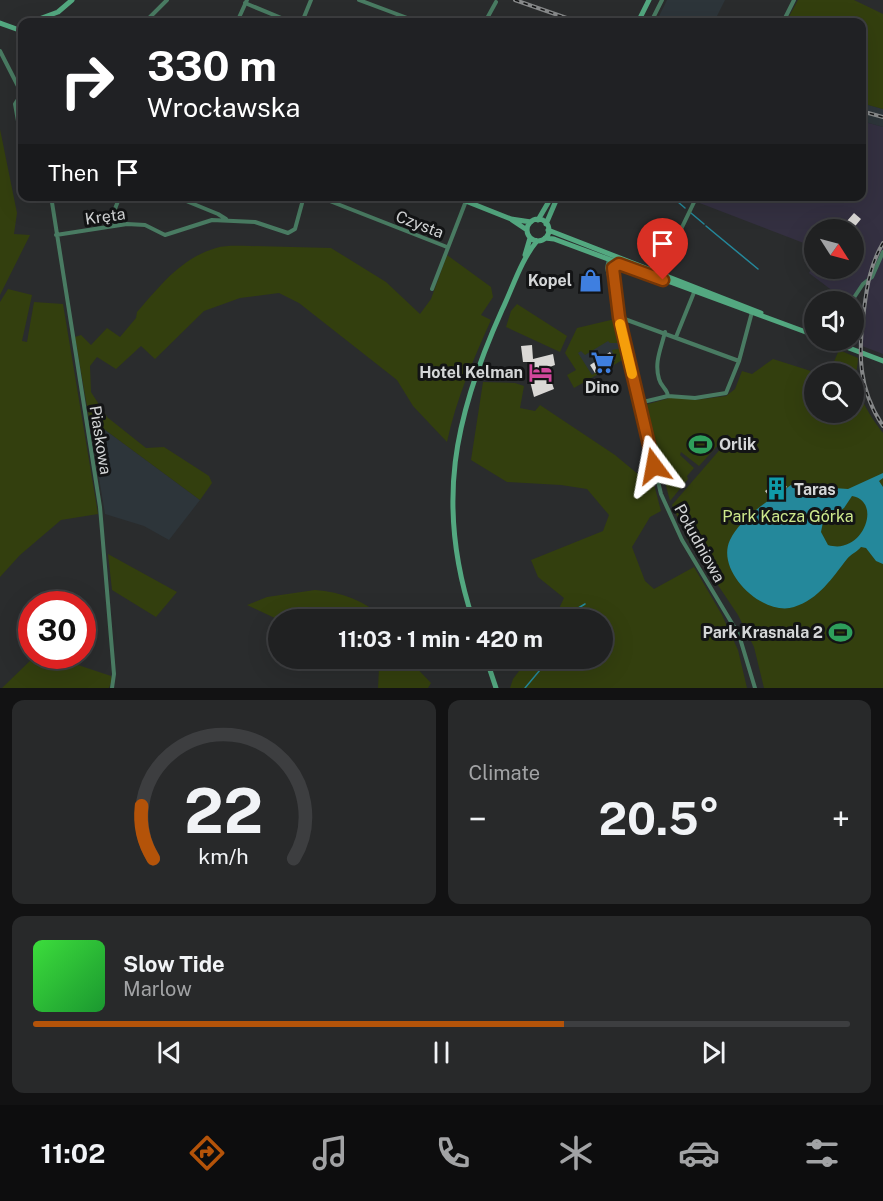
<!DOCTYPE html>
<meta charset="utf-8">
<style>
:root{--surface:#202122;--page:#28292a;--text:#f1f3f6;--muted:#a2a3a5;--line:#3d3e40;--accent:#b45309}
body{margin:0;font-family:"Public Sans",sans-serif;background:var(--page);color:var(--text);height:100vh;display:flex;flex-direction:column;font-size:22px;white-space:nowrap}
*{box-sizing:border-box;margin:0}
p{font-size:20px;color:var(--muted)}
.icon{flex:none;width:33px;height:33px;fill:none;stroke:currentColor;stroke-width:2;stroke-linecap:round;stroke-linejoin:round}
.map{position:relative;height:688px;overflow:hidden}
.sheet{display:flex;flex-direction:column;gap:12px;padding:12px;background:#121213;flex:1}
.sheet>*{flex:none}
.top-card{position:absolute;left:18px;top:18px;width:848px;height:183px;border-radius:12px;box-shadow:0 6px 24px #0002,0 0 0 2px var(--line);background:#202124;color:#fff;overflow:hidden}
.needle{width:39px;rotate:126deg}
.controls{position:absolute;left:804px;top:219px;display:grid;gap:12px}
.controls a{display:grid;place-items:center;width:60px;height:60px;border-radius:50%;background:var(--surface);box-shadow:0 6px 24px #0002,0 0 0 2px var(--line);font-size:30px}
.speed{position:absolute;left:18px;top:591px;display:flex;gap:12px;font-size:30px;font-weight:700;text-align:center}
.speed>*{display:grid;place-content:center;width:78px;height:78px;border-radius:50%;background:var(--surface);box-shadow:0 6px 24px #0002,0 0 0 2px var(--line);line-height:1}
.speed .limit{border:9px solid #d22;background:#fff;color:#111}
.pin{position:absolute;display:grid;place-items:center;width:51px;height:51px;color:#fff;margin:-62px -26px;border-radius:50% 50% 50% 0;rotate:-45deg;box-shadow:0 0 6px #0007}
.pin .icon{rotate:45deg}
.me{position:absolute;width:66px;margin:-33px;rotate:347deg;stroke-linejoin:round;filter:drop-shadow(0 0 4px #0008)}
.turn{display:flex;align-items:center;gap:21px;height:126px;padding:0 30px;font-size:27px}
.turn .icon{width:78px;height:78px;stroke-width:2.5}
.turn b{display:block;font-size:42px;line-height:51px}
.then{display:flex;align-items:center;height:57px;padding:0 30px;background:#0003;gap:12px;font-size:22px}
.big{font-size:45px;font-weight:700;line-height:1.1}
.sheet .widget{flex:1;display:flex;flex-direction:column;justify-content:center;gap:9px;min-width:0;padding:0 21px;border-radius:12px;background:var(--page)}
.sheet .dial{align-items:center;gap:0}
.dial svg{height:156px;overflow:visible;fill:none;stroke:var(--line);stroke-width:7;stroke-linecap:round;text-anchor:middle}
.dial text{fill:var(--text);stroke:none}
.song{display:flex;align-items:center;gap:18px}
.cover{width:72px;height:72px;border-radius:9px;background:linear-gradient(135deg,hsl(120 70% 55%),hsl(130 70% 35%))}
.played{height:6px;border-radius:3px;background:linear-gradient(90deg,var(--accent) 65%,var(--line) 65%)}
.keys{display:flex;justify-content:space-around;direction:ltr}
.heat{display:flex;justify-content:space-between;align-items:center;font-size:33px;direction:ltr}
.sheet .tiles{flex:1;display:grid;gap:12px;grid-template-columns:1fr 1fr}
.widget:last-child{grid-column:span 2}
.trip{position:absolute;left:268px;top:609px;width:345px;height:60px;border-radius:30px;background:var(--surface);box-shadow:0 6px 24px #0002,0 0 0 2px var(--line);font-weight:700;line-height:60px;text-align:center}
.dock{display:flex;height:96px;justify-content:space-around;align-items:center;background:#0d0d0e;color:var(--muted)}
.dock .icon{width:42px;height:42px}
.dock .current{color:var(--accent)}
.dock b{font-size:27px;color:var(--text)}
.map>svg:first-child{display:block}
.built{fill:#2d353a}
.industrial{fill:#343041}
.green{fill:#333f0e}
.water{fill:#24889b;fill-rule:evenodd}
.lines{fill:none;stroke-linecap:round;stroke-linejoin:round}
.stream{stroke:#24889b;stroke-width:1.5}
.building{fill:#dad8d5}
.street{stroke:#497b62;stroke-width:4}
.secondary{stroke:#53a880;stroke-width:5}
.rail-casing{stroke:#888a8b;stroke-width:4}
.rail{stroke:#131415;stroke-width:1.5;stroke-dasharray:4.5;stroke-linecap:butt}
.route-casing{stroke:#753606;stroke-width:15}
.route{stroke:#b45309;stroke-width:10}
.slow{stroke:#f59e0b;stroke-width:10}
.labels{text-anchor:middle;stroke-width:6;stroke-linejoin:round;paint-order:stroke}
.street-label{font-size:16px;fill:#d4d6d7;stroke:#131415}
.poi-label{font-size:16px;font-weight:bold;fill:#d4d6d7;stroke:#131415;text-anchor:end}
.park-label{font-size:16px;fill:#cee98c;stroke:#131415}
</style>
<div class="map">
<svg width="883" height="688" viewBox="0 0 883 688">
<rect width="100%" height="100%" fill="#2a2c2d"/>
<path class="built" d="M667,0H725L714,22H656Z
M861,103L883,109V127L861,121Z
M883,240V246L875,262L869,283L862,346L858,345L865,284L872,262Z
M616,325L624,359L588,380L570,354Z
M89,418L200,500L169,540L144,526L105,514Z"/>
<path class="industrial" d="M861,121L883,127V240L872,262L865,284L854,302L846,301L809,273L814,264V268H854V230H814V247L697,202L699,196H861Z
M883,246V354L862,346L869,283L875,262Z"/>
<path class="green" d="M798,0H854L883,14V109L861,103V22H786Z
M0,129L17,213L14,234L30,235L0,295Z
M249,246L331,248L386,282L420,314L431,299L447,255L491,287L493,297L481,315L491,320C473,360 456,400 447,442L413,406L397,380L299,303L279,293L240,298L204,311L155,359L141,346L116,369L97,357L90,366L91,392L107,417L146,448L164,447L209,476L212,483L200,500L89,418L75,337L81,335L91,345L107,328L120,337L136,318L137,312C160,286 181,258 216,248C226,245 239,246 249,246Z
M8,289L32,295L22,341L27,342L34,302L63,304L98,514L61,520L20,555L0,577V302Z
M517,304L567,336L560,352L506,327L511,311Z
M615,319L619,343H610L608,341L585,355L581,351L578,353L592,375L615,360L612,350L622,348L624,359L574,388L567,375L576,370L565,353L577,328Z
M839,350L858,358C858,364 856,371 856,377C857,396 872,419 883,433V688H764L754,647L738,615L689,542L672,505L729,439L728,434L699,466L681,452L680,455L694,468L687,476L688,479L670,501L645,405L680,395L695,400L726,396L735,389L742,371L752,374L773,359L817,373L814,374V412H854V374L829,373Z
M483,382L515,383L524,386L520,408L535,411L540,405L615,455L639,475L651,473L661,511L650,517L632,547L645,581L654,589L694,567L722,615L738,650L747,688H510L513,679L528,659L603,658V620L554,619L564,598L538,577L531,560L603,531L609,515L587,489L561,485L507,482L471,460Z
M108,554L177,592L156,617L112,590Z
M315,590C341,592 366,601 385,619H341L324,611L311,614L301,619L279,620L247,605L267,597Z
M35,656H51L111,676L112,680L109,688H2Z
M376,659H408L431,683L428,688H378L379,668Z"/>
<path class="water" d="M883,473V478L879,481L883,487V564L876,561L866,548L861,547C857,552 851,554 847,559C832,578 819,599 794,607C763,617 715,571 730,540C741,517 771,499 791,485L848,489ZM852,496C883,501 863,556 828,545L821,532L823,522L844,508Z"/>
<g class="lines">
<path class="stream" d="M671,196L685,208
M691,213L704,224
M706,226L758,269
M564,620L570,613L585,604
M525,688L550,658"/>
</g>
<path class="building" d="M854,213L861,219L852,230H839Z
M650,239L664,246L658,259L644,252Z
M532,345L533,359L553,354L555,365L547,368L554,389L534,397L529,377L535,375L531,362H523L521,346Z
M610,352L615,360L595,373L590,365Z
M781,479L787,487L771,499L765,491Z"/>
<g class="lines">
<path class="street" d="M359,0L418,22
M245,3L291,22
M145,22L167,0
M186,22L188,18
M237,22L247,0
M302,22L311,0
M485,22L496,2
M651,22L662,0
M783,22L794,0
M0,51L22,94
M22,93L15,104L22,144
M51,196L100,507L114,674L112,688
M174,196L218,214L226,219
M317,196L447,247
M112,226L111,219L120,196
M56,235L127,224L145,225L165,235L212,220L255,222L288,233L295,229L304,196
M609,259L607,268L613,292
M609,261L613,268L619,317L661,494L682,540L739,635L755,688
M660,273L697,196
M432,289L466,201
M851,302L863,284L872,277L883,252
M619,317L739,361
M665,332C661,349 654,362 659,379C661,387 667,388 668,396
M676,337L695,290
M639,403L668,396L695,398L726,393L739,361L752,312"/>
<path class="secondary" d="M31,22L58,12L72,0
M638,22L649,0
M0,23L22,31
M453,196L511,219L531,222
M527 230a11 11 0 1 1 22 0a11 11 0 1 1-22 0Z
M512,220L527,230
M538,220L552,196
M546,224L558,196
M548,230L761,313
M545,238L554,239L814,335
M525,255L530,238
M828,340L883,361
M473,620C435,505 454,417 502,310C513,287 521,260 537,241
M486,658L496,688"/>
<defs>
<path id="rail" d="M515,0L578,22
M861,111L883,117
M883,243C870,265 867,286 864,310C858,353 858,389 883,426"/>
</defs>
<use href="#rail" class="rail-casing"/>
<use href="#rail" class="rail"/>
</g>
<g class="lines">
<defs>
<path id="route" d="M654,466L619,317L613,268L619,264L663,280"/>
</defs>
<use href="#route" class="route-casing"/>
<use href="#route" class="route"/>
<path class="slow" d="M620,324L632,374"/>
</g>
<defs>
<symbol id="shop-bare" viewBox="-9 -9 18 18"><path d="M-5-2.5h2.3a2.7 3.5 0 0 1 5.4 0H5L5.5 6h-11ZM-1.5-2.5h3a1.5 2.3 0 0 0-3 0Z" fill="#3f7fe0" stroke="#131415" stroke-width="2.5" paint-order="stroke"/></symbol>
<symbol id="supermarket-bare" viewBox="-9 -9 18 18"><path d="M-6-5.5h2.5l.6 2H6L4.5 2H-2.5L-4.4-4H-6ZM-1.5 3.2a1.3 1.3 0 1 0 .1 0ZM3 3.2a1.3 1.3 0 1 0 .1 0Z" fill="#3f7fe0" stroke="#131415" stroke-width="2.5" paint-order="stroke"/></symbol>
<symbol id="hotel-bare" viewBox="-9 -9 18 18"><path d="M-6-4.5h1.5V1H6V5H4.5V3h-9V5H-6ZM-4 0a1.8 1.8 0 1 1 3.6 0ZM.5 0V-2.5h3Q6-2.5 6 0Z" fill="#d1479c" stroke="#131415" stroke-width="2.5" paint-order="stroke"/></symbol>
<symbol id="stadium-bare" viewBox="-9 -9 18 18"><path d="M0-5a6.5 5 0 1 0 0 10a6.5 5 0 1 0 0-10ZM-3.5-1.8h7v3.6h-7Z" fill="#2e9e5b" stroke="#131415" stroke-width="2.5" paint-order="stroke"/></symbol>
<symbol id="building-bare" viewBox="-9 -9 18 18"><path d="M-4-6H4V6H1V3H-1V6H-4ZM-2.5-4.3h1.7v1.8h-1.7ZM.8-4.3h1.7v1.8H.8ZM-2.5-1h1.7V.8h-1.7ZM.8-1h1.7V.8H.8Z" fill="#0f9aa8" stroke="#131415" stroke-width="2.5" paint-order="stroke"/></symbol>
</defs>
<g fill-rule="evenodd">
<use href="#shop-bare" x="574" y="264" width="33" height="33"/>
<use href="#supermarket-bare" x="586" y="346" width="33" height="33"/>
<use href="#hotel-bare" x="524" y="356" width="33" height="33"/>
<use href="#stadium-bare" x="684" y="428" width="33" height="33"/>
<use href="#building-bare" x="760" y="472" width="33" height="33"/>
<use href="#stadium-bare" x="824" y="616" width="33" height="33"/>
</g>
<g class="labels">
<g class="street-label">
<text transform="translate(105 216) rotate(-8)" y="6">Kręta</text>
<text transform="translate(420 224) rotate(21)" y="6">Czysta</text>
<text transform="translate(101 440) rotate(81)" y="6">Piaskowa</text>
<text transform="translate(700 543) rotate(61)" y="6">Południowa</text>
</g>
<g class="poi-label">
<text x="572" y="286">Kopel</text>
<text x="523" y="378">Hotel Kelman</text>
<text x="602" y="393" text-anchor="middle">Dino</text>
<text x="719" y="450" text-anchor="start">Orlik</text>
<text x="794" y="495" text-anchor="start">Taras</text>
<text x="823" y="638">Park Krasnala 2</text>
</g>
<g class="park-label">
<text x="788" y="522">Park Kacza Górka</text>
</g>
</g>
</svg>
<div class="controls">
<a><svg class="needle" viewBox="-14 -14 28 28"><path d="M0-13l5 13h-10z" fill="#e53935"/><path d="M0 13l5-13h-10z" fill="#a2a3a5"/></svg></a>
<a><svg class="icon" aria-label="sound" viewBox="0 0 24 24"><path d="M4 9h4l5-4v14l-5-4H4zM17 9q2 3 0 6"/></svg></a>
<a><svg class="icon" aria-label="search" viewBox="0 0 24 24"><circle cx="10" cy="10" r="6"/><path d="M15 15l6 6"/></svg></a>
</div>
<div class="speed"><div class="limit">30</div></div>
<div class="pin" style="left:663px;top:280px;background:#d93025"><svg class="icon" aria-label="arrive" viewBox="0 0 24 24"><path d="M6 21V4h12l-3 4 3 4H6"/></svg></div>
<svg class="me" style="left:654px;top:466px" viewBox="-20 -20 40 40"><path d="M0-17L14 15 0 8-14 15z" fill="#b45309" stroke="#fff" stroke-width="4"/></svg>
<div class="trip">11:03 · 1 min · 420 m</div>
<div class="top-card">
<div class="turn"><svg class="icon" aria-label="right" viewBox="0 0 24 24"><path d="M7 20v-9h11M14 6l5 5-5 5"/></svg><div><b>330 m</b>Wrocławska</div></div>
<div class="then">Then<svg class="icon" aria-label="arrive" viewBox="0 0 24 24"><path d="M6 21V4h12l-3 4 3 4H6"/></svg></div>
</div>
</div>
<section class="sheet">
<div class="tiles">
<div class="widget dial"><svg viewBox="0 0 100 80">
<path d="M14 69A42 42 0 1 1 86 69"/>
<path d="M14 69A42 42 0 0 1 8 42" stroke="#b45309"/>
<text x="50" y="56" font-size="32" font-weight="700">22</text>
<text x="50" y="72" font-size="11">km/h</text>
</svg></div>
<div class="widget"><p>Climate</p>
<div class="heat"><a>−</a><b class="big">20.5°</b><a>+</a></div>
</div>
<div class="widget">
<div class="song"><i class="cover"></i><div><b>Slow Tide</b><p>Marlow</p></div></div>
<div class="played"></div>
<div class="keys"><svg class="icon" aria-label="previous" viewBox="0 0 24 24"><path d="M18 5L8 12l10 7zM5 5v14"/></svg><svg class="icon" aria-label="pause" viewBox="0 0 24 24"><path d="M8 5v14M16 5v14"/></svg><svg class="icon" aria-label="next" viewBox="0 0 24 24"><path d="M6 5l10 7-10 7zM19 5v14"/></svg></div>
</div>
</div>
</section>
<nav class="dock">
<b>11:02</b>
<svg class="icon current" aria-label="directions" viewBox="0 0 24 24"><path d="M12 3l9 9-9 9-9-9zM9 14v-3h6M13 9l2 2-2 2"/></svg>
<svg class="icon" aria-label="music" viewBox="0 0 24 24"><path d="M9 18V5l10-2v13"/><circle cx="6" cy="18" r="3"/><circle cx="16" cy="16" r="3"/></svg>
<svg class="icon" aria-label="phone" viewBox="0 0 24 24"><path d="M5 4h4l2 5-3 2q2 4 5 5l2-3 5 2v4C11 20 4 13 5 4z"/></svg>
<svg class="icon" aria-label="climate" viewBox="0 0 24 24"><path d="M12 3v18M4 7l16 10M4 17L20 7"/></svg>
<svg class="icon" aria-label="car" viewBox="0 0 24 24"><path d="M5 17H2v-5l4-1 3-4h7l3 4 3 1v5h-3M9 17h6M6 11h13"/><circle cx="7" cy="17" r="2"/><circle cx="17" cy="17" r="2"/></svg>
<svg class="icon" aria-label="filters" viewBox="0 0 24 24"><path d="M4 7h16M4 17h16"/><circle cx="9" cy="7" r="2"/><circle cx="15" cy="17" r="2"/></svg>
</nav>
